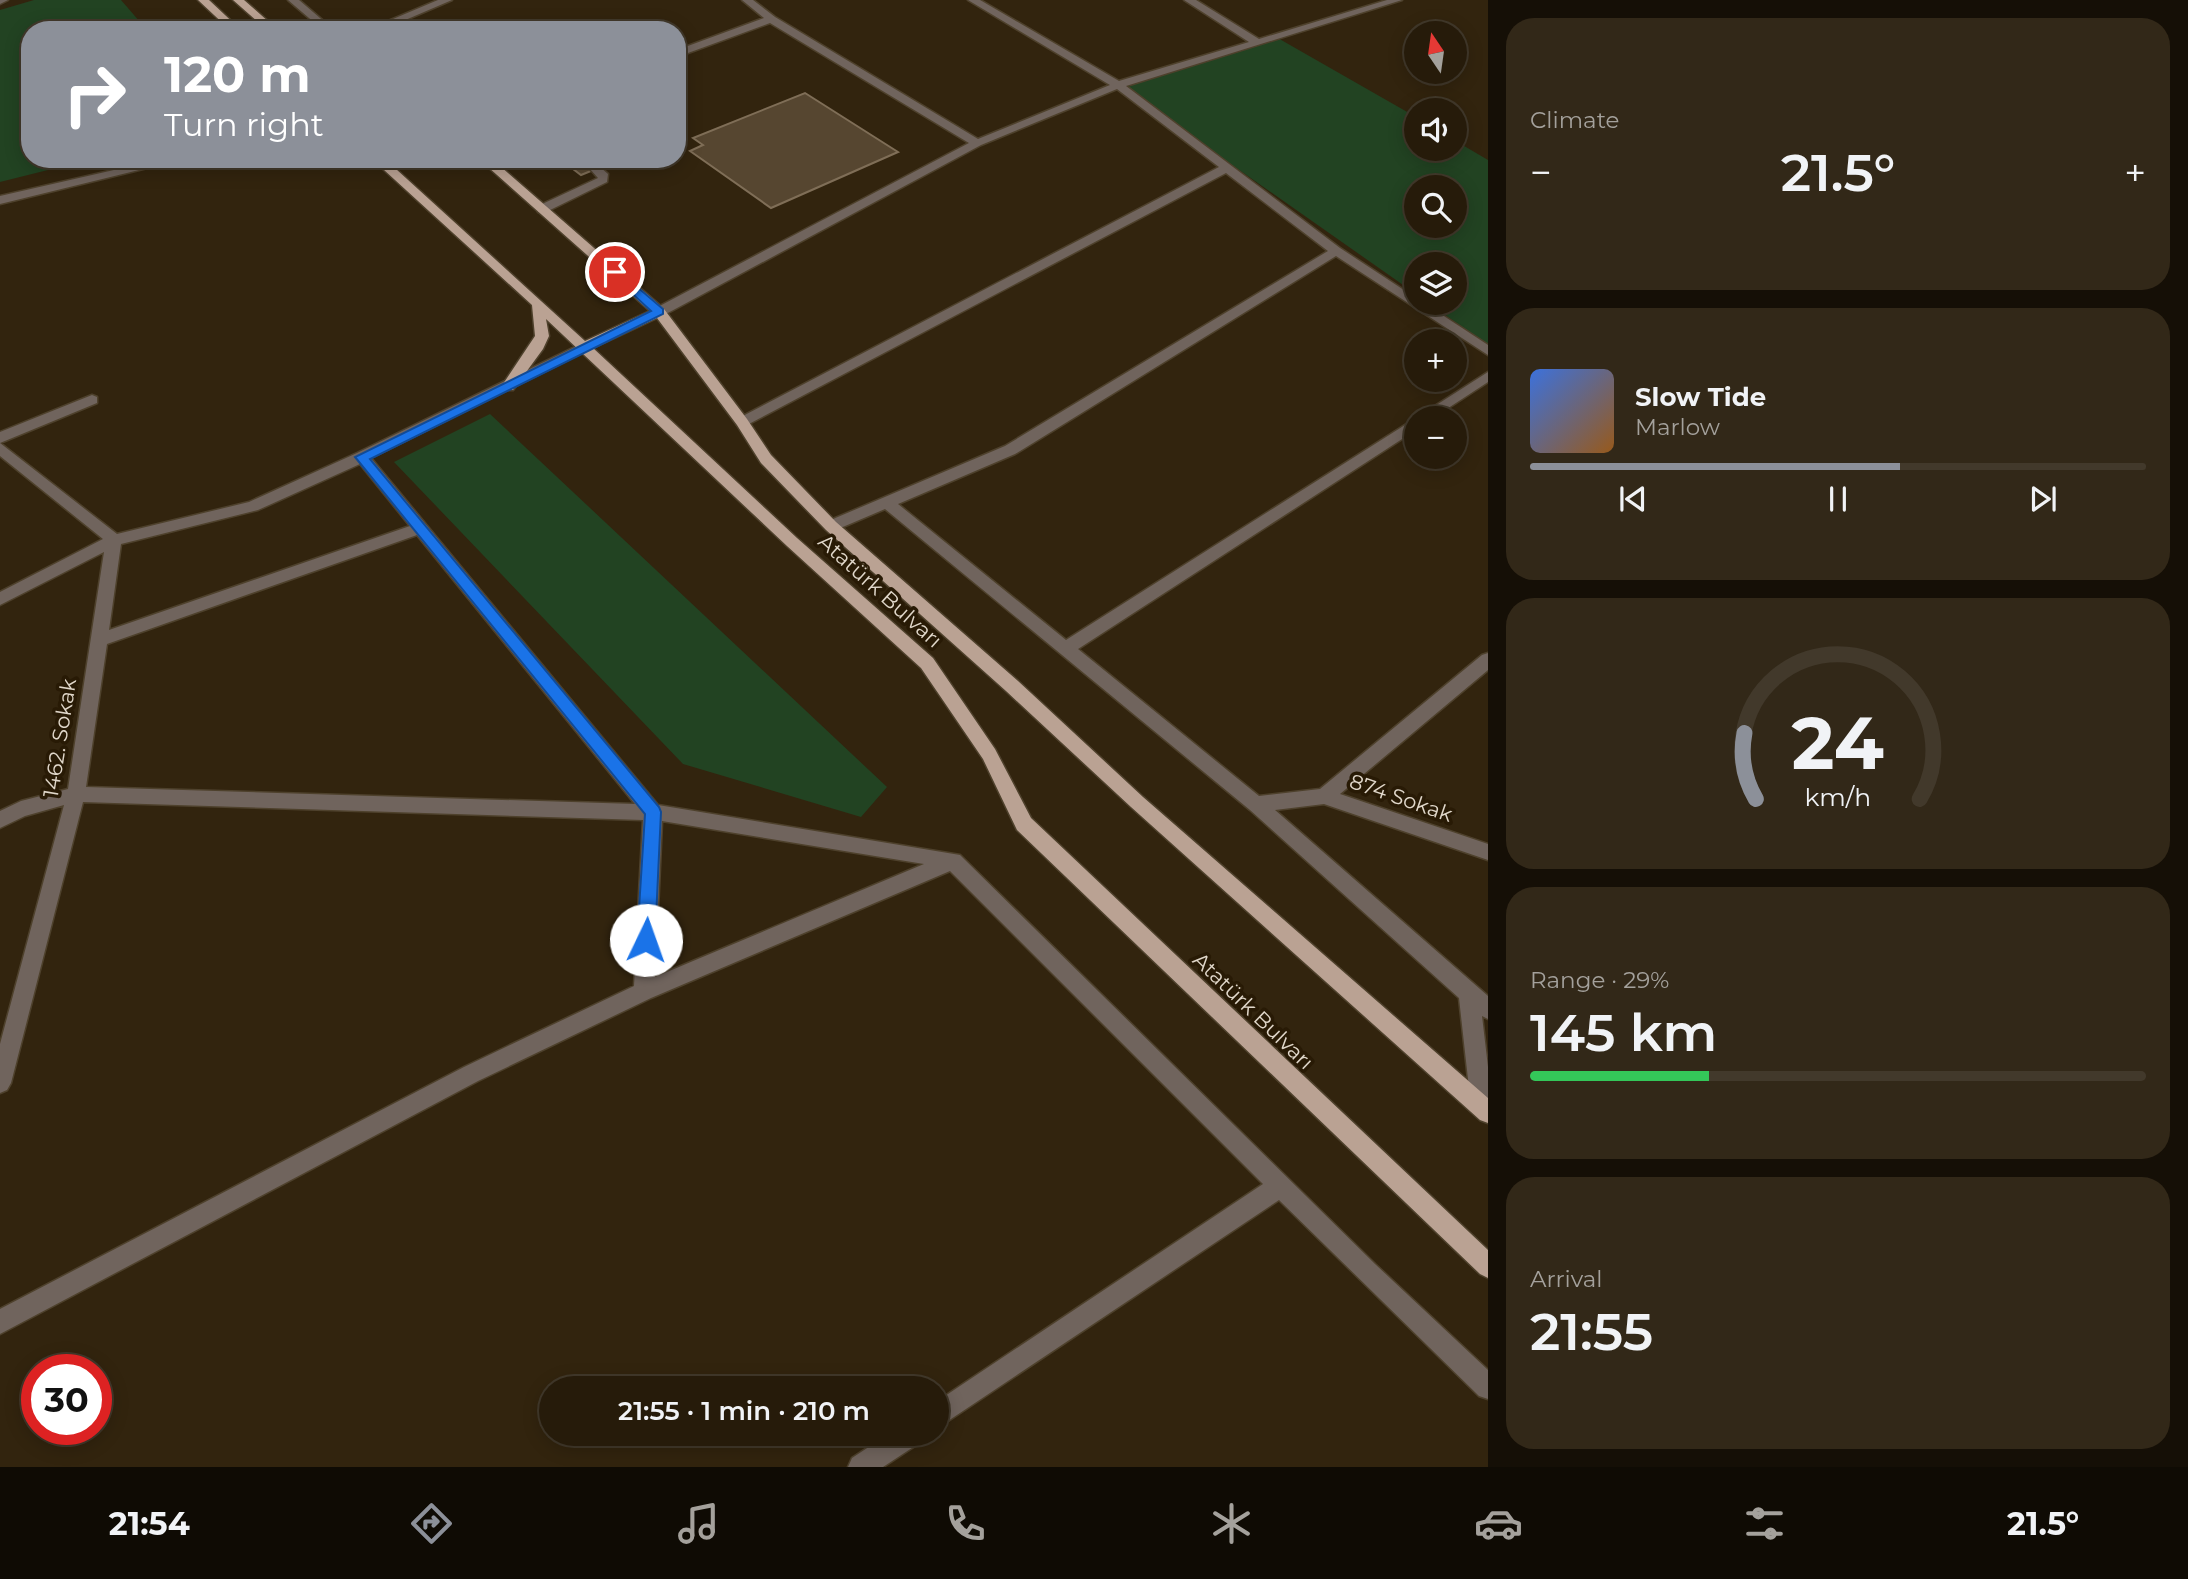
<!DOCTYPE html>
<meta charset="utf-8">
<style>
:root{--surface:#261b0a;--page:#322818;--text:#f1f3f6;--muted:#a4a19c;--line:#42392b;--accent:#8c9099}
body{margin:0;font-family:Montserrat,sans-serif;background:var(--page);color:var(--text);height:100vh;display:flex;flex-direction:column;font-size:26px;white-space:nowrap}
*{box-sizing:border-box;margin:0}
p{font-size:23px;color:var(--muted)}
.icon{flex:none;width:38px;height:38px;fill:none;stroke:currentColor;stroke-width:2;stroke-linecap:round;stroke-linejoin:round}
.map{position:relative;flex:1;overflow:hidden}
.details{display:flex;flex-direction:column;gap:18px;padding:18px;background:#150f06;width:700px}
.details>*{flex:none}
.guide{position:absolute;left:21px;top:21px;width:665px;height:147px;border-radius:28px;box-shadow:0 4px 18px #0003,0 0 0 2px var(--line);background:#8c9099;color:#fff;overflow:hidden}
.needle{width:46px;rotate:347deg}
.controls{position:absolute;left:1404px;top:21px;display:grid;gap:14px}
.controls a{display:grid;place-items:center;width:63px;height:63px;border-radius:50%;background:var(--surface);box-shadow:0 4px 18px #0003,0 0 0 2px var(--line);font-size:35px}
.speed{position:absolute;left:21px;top:1354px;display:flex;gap:14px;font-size:35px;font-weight:700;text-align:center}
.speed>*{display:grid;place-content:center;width:91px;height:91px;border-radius:50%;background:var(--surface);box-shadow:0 4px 18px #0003,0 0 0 2px var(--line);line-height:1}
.speed .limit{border:10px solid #d22;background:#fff;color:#111}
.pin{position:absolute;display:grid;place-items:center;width:60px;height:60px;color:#fff;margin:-30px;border:4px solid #fff;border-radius:50%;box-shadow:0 2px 7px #0007}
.me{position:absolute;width:77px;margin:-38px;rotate:3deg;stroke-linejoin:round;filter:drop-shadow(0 0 5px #0008)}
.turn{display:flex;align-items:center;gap:24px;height:147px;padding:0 28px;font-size:32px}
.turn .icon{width:91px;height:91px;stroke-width:2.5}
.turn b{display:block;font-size:49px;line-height:60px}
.big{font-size:52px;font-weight:600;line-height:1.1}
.details .widget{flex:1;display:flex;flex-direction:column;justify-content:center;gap:10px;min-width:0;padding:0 24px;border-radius:28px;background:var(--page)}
.details .dial{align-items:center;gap:0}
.dial svg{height:182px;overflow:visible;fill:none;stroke:var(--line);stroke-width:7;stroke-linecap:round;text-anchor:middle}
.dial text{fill:var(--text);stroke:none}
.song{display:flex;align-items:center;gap:21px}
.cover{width:84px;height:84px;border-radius:10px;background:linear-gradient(135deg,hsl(220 70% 55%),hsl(30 70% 35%))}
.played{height:7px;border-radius:4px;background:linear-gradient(90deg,var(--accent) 60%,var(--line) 60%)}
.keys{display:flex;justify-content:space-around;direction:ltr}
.heat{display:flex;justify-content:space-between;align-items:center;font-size:38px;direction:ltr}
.charge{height:10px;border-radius:5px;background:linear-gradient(90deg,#34c759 29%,var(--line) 0)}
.trip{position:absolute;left:539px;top:1376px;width:410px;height:70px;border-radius:35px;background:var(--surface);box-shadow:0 4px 18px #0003,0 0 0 2px var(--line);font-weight:600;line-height:70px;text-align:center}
.tabs{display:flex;height:112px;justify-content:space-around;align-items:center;background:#0f0b04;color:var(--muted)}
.tabs .icon{width:49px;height:49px}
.tabs .current{color:var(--accent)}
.tabs b{font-size:32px;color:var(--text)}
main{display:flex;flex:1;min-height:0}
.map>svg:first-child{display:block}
.green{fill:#224322;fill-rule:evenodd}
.building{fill:#564630;stroke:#7f6e57;stroke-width:2}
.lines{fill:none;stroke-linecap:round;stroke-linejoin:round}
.minor-tunnel{stroke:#4c3f2a;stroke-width:11;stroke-dasharray:11 5;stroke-linecap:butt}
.minor-casing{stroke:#4e412c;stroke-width:3}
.major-casing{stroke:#4e412c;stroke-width:3}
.minor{fill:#70645d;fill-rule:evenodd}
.major{fill:#baa293;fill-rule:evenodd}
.route{fill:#1a73e8;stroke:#114b97;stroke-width:2}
.labels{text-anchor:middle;stroke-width:7;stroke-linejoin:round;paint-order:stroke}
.street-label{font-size:21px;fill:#e1d8cb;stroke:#281a05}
</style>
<main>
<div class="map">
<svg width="1488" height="1467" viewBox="0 0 1488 1467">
<rect width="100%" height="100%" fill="#32240e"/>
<path class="green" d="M34,0H121L147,30H30V159H92L0,182V10Z
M1276,37L1416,117V149H1454V140L1488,160V345L1428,303H1454V264H1416V294L1118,85ZM1416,187H1454V226H1416Z
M490,414L887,787L861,817L683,764L394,462Z"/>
<path class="building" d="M805,93L898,152L771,208L690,151L703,145L693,138Z
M560,159H620L581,175Z"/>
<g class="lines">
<path class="minor-tunnel" d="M584,159L596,169"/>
<defs>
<path id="minor" d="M0,0H8L0,4Z
M288,0H299L334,30H323Z
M438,0H452L382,30H367Z
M742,0H753L775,17L978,139L1110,85L968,0H980L1119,81L1249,42L1184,0H1196L1259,39L1387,0H1402L1126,86L1340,248L1416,298V303H1424L1488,345V355L1336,256L1015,454L898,504L1066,640L1416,418V430L1078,649L1259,796L1320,789L1482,655L1488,653V670L1340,794L1488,844V860L1324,804L1275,810L1488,996V1019L1482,1016L1488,1067V1114L1482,1117L1474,1114L1471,1106L1459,998L1250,810L885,509L831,532L823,526L826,522L1005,446L1328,251L1226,173L747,425H737V419L1219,167L1117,89L981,145L664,315H654V309L969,143L770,23L677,57V50L764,18Z
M162,159H184L0,204V196Z
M592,167H600L608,174L607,182L546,212H538V206L598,178L590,169Z
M583,343L590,347L588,350L371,458L658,805L960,855L1375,1264L1488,1370V1399L1479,1396L1279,1200L936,1429V1402L1263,1184L950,871L651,998L478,1081L0,1334V1309L464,1067L634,986L643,820L83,802L11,1083L7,1090L0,1093V1044L64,805L25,816L0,828V811L21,801L68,789L104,552L0,605V592L103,539L0,456V443L117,534L249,502L357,453ZM360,464L410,526L109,630L121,544L258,510ZM417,535L635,804L86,787L107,644ZM662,821L924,864L655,977Z
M1488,372V382L1433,418H1416Z
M92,395L97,397V403L0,443V432Z
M890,1433H924L921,1442L883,1467H848L852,1458Z"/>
<path id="major" d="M198,0H209L241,30H230Z
M233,0H244L278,30H267Z
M372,159H385L585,341L650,311L479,159H492L664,309L747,419L771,455L836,522L1018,681L1143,797L1488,1098V1123L1480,1120L1131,807L1006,691L826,530L761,463L737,425L657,318L593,348L797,538L933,658L995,749L1031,818L1488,1250V1278L1480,1274L1017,830L983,759L921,668L787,546L546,319L549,336L543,349L513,390H503L501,387L535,336L532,305Z"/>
</defs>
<use href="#minor" class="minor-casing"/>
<use href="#major" class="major-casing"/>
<use href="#minor" class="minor"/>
<use href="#major" class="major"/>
</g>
<path class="route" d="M615,268L663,309V314L370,459L659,807L661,812L655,940L653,946L646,948L640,946L637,940L645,814L355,457L651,311L611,274L609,272Z"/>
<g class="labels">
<g class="street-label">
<text transform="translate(880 591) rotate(42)" y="7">Atatürk Bulvarı</text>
<text transform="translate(60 738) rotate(-81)" y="7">1462. Sokak</text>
<text transform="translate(1401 798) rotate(19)" y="7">874 Sokak</text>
<text transform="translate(1253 1011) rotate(44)" y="7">Atatürk Bulvarı</text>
</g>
</g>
</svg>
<div class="controls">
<a><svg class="needle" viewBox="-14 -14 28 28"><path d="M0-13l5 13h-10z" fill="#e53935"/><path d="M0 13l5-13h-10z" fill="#a4a19c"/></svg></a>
<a><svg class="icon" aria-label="sound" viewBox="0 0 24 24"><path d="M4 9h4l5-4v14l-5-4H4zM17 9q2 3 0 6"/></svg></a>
<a><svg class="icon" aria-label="search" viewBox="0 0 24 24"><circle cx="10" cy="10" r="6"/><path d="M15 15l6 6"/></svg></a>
<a><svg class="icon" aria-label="layers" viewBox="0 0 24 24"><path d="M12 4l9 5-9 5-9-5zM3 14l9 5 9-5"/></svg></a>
<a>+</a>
<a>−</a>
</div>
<div class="speed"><div class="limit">30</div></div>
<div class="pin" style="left:615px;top:272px;background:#d93025"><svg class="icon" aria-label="arrive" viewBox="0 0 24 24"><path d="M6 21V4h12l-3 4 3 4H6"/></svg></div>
<svg class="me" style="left:646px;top:940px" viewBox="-20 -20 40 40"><circle r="19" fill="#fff"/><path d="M0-13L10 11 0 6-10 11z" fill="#1a73e8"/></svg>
<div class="trip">21:55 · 1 min · 210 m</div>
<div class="guide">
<div class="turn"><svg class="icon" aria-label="right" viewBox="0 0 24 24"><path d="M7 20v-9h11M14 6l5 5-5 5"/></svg><div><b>120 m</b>Turn right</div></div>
</div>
</div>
<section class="details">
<div class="widget"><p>Climate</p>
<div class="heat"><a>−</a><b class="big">21.5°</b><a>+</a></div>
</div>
<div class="widget">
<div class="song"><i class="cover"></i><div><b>Slow Tide</b><p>Marlow</p></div></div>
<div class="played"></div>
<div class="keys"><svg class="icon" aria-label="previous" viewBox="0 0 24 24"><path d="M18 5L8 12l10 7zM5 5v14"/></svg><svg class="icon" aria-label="pause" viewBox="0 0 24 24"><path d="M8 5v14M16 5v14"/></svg><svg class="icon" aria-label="next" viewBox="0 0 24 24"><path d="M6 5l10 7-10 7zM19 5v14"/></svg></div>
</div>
<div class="widget dial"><svg viewBox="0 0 100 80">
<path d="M14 69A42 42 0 1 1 86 69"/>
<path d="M14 69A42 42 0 0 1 9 40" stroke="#8c9099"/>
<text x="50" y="56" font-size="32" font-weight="700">24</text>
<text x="50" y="72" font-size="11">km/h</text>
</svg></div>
<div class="widget"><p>Range · 29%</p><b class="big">145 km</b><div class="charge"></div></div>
<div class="widget"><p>Arrival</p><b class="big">21:55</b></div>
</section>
</main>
<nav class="tabs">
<b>21:54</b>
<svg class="icon current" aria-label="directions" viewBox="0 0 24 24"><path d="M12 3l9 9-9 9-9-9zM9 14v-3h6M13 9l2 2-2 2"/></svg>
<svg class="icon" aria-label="music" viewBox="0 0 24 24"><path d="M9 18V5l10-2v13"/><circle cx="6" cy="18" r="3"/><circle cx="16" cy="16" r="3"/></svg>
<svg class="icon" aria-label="phone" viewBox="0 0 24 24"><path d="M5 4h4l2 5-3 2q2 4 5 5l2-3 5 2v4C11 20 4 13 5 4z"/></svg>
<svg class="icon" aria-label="climate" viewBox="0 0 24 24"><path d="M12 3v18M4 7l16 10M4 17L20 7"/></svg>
<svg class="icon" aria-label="car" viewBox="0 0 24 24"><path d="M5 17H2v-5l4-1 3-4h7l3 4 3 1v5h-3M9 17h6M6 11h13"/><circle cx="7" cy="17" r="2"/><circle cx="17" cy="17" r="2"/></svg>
<svg class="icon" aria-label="filters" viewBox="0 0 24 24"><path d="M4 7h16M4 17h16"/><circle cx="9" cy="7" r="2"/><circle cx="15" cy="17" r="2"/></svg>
<b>21.5°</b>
</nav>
